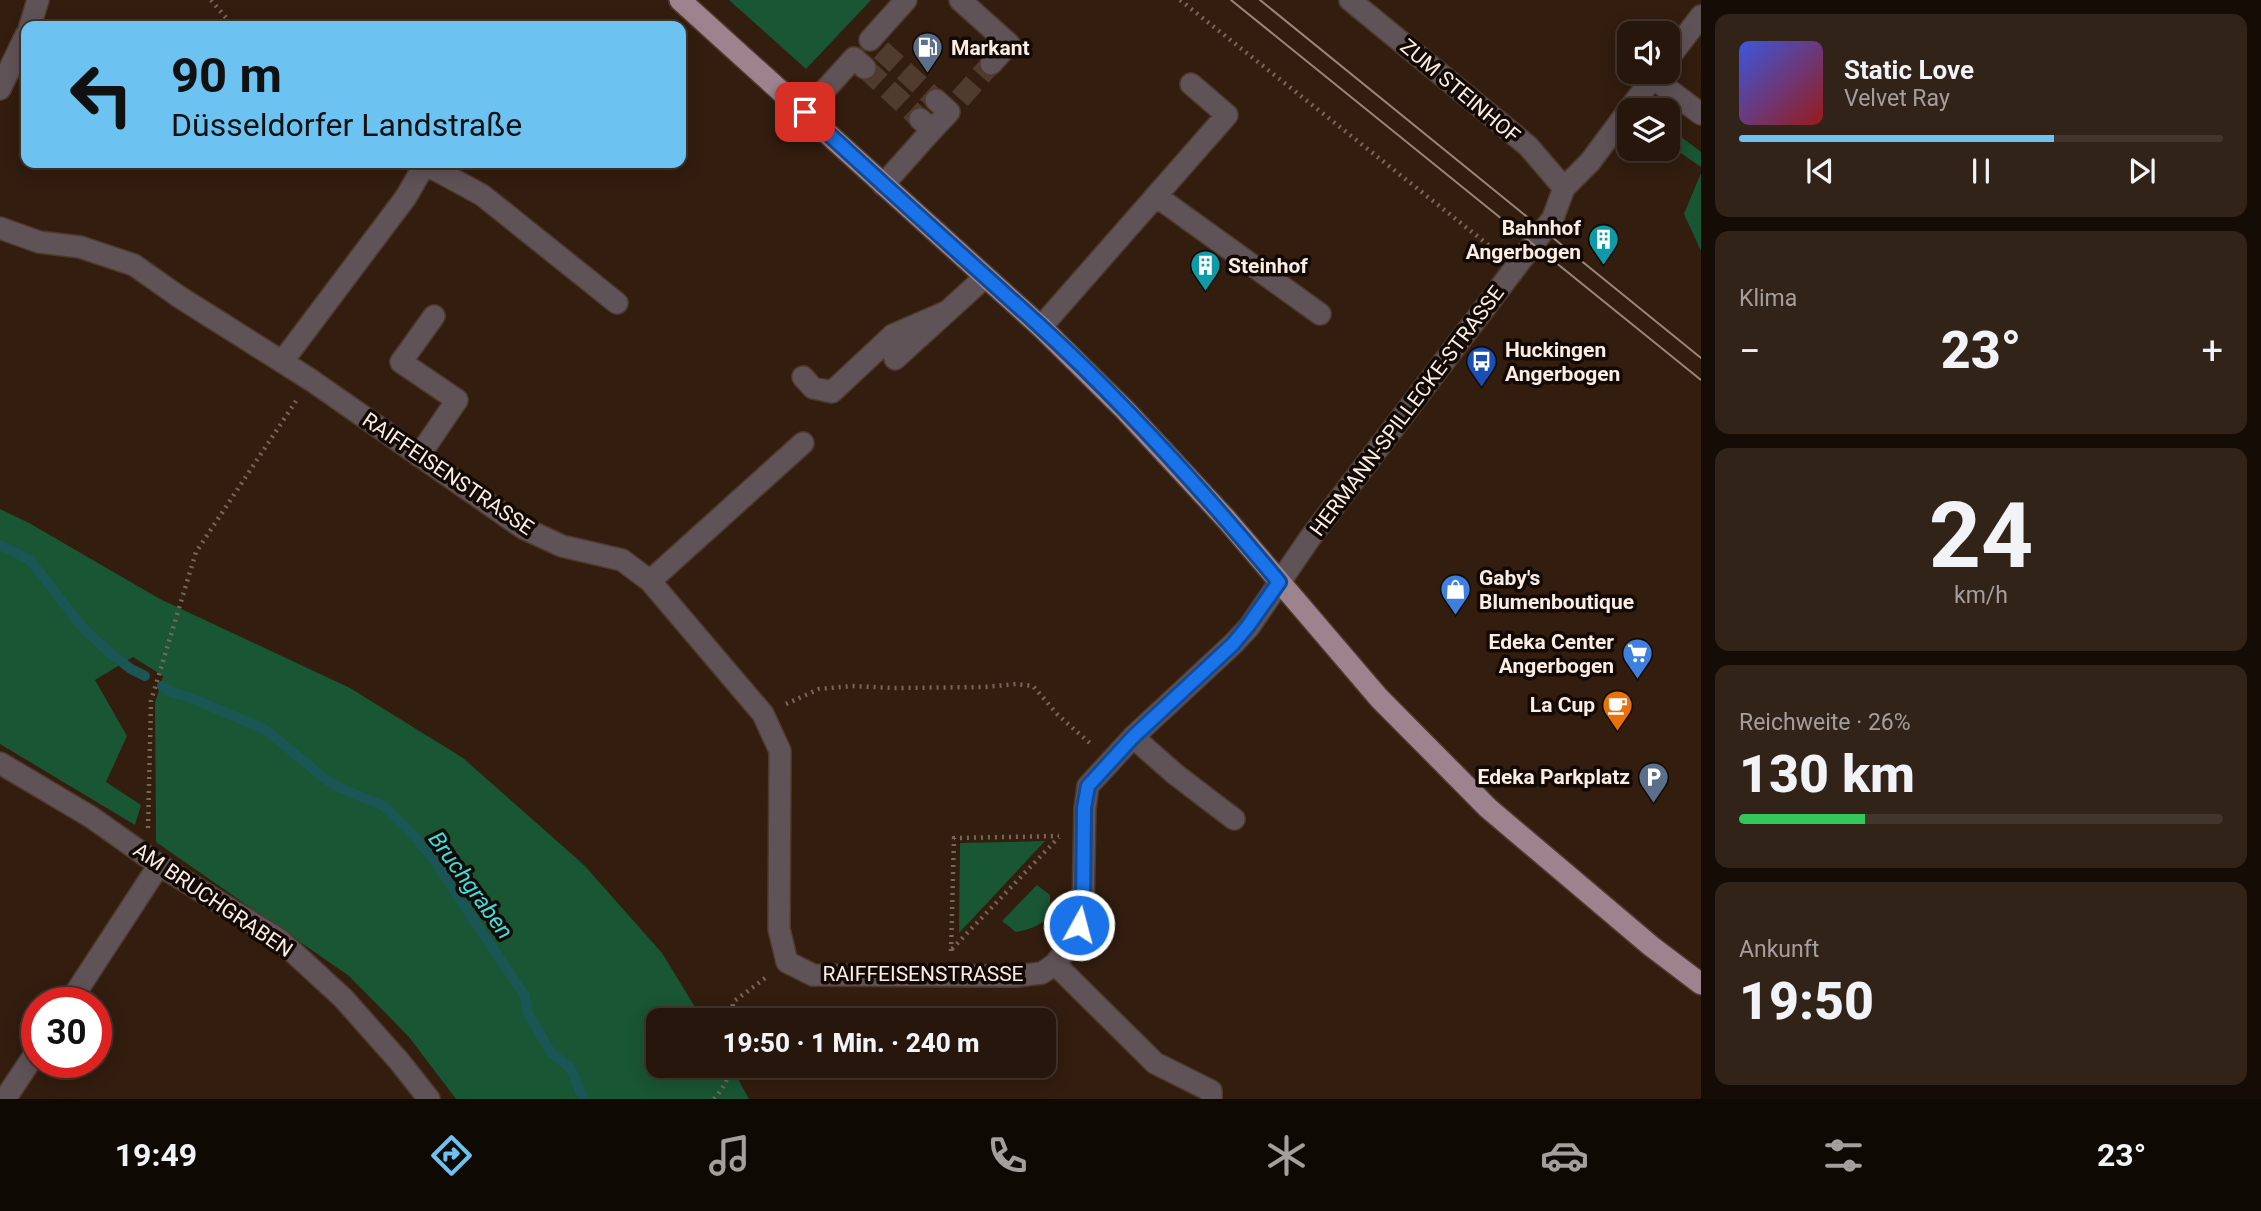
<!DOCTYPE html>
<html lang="de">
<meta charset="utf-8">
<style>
:root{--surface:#26160b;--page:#322319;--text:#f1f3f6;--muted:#a49f9d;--line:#42352c;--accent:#6cc3f2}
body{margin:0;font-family:Roboto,sans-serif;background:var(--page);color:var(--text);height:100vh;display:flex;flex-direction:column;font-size:26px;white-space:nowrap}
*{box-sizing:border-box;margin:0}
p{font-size:23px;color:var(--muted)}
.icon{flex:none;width:38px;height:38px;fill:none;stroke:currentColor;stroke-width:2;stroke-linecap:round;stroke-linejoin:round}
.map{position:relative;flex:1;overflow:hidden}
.drawer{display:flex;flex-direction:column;gap:14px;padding:14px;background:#150c06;width:560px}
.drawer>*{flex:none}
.banner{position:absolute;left:21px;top:21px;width:665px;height:147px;border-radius:14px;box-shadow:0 4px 18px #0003,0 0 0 2px var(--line);background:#6cc3f2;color:#111;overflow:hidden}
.fabs{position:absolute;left:1617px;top:21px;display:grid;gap:14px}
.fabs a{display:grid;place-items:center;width:63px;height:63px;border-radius:14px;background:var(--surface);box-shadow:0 4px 18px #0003,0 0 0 2px var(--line);font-size:35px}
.speed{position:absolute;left:21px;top:987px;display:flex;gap:14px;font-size:35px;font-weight:700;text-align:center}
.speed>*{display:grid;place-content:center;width:91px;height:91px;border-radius:50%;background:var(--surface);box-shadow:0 4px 18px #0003,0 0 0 2px var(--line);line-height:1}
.speed .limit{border:10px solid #d22;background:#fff;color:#111}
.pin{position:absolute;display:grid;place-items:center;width:60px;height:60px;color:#fff;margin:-30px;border-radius:14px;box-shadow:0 4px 10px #0006}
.me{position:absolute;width:77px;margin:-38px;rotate:7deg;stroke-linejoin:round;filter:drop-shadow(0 0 5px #0008)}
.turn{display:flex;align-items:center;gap:24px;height:147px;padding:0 35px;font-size:32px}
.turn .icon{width:91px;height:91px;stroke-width:2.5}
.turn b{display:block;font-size:49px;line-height:60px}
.big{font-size:52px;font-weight:800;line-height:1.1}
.drawer .widget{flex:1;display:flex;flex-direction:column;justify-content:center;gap:10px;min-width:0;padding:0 24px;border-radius:14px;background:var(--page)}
.drawer .dial{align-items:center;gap:0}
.dial b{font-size:91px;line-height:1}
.song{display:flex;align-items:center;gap:21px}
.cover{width:84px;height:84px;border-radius:10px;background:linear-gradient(135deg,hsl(230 70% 55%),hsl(0 70% 35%))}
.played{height:7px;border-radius:4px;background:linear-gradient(90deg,var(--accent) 65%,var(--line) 65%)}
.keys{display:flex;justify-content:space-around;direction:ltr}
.heat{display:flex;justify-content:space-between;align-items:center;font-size:38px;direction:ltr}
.charge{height:10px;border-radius:5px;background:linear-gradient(90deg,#34c759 26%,var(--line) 0)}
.trip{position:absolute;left:646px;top:1008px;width:410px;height:70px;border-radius:14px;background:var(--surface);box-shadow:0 4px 18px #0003,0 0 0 2px var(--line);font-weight:800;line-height:70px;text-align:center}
.dock{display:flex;height:112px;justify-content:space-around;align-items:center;background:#0f0904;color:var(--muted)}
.dock .icon{width:49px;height:49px}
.dock .selected{color:var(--accent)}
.dock b{font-size:32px;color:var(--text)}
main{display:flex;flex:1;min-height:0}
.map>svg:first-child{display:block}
.green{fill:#195633}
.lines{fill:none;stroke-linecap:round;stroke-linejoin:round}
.stream{stroke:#1b5656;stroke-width:10}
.minor-tunnel{stroke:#503c2f;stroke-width:21;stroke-dasharray:21 10;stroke-linecap:butt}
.minor-casing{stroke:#4e3a2d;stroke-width:24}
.major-casing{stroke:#4e3a2d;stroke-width:24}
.path{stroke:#79665a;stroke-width:4.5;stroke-dasharray:2 5;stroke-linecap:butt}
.minor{stroke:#605358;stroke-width:21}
.major{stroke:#9c838d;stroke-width:21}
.tram{stroke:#98867a;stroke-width:2}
.route-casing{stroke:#114b97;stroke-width:18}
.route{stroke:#1a73e8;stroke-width:12}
.labels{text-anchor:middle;stroke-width:7;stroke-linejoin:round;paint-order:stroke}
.poi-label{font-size:21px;font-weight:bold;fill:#fcede4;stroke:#130a05;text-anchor:start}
.street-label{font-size:21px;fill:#fcede4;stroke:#130a05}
.water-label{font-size:23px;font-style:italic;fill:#3bdfdf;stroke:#130a05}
</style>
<main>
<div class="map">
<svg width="1701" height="1099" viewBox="0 0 1701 1099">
<rect width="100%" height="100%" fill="#321d0f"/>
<path class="green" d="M729,0H871L806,69Z
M1668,127L1701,152V167L1668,144Z
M1701,173V251L1684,214Z
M0,509L29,523L160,599L350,688L463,758L584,865L662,953L703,1020H658V1066H731L749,1099H456L409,1037L349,976L156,842L155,703L163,676L133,657L95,680L127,736L106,782L141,805L135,825L0,744Z
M1045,841L959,933L960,843Z
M1037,885L1050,895V916C1039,927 1030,929 1016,932L1002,921Z"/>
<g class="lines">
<path class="stream" d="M0,545L30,560L83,628L110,653L131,669L145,676
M162,686L173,693L189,697L266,730L324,778L340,788L384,806L416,838L433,859L525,996L527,1012L552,1054L570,1067L583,1099"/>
<path class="minor-tunnel" d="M881,50L936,100
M865,68L920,119
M960,99L991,64"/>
<defs>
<path id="minor" d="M960,0L1009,44L991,64
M1350,0L1528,146L1564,188
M30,26L38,0
M870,40L906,0
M1668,59L1701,16
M1653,78L1701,114
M0,89L26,35
M805,112L854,58L865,68
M932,130L949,112L936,100
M425,164L482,195L617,303
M883,185L932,130L920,119
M1156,196L1320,314
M0,228L39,242L80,247L134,265L178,296L311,380L523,528L562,546L622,560L650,581L763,714L780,751L779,929L787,962L813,975L1016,976L1042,973L1055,964L1074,940L1083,911L1085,808L1088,786L1133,737L1233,644L1249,627L1310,538L1553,218L1564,188L1590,162L1657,72
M1041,327L1227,115L1191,84
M895,359L984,278
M282,362L406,197L425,164L424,163
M803,377L813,388L832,392L893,335L946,312
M419,456L457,400L401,362L434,316
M650,581L803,443
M1133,737L1175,774L1234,819
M0,763L91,817L159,865L280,940L343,998L399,1061L429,1099
M1055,964L1155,1063L1211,1091V1099
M69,1003L159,865
M5,1099L37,1051"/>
<path id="major" d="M680,0L1041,327L1125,410L1227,520L1379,698L1488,808L1651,946L1701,984"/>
</defs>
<use href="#minor" class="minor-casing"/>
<use href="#major" class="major-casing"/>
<path class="path" d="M211,0L233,26
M1180,0L1496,251
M786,704L819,689L852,686L894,688L985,687L1016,684L1033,686L1058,715L1092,745
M148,828L151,701L196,552L296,401
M952,949L1059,837
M951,951L954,838L1059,836
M732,1020L733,1002L768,976
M714,1099C722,1090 729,1079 730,1066"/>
<use href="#minor" class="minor"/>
<use href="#major" class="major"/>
<path class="tram" d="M1231,0L1701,380
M1260,0L1701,358"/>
</g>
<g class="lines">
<defs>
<path id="route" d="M805,112C882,184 962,255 1040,326C1126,405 1205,493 1279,582L1248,626L1233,644L1133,737L1088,786L1084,808L1083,911L1079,925"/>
</defs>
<use href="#route" class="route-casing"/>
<use href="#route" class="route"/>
</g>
<defs>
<symbol id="fuel-pin" viewBox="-11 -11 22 30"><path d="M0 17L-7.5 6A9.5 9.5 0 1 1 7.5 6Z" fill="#5c6f8a" stroke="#130a05"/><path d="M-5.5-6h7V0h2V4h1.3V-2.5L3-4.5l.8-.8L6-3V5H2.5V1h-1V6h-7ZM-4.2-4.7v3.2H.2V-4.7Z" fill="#fff"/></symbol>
<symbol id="building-pin" viewBox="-11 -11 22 30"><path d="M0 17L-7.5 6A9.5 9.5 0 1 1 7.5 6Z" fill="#0f9aa8" stroke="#130a05"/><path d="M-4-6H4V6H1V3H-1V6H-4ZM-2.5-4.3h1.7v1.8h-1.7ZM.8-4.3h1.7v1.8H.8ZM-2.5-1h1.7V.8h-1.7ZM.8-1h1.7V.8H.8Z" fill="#fff"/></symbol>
<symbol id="bus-pin" viewBox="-11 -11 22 30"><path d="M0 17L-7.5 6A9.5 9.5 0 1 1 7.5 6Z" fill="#1a4fb4" stroke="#130a05"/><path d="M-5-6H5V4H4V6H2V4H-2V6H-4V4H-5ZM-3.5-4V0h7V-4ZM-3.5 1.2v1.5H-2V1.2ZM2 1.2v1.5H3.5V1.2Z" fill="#fff"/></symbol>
<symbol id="shop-pin" viewBox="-11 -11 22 30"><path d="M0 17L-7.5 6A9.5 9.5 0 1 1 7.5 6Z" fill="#3f7fe0" stroke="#130a05"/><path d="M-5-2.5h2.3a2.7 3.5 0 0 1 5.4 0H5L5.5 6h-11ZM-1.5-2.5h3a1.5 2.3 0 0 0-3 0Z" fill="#fff"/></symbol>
<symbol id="supermarket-pin" viewBox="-11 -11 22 30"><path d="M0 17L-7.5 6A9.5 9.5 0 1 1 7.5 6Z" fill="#3f7fe0" stroke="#130a05"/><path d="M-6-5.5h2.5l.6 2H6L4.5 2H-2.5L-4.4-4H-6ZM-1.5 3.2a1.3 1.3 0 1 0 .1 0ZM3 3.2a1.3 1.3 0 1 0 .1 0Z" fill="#fff"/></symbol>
<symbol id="cafe-pin" viewBox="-11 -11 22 30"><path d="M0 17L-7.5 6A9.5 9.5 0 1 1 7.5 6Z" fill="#e8710a" stroke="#130a05"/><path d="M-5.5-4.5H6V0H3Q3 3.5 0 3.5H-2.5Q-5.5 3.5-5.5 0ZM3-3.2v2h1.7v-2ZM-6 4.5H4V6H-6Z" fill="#fff"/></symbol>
<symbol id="parking-pin" viewBox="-11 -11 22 30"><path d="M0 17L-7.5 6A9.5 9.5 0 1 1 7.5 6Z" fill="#5c6f8a" stroke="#130a05"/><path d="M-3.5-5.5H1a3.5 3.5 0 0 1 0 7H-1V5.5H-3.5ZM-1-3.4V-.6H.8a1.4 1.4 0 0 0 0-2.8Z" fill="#fff"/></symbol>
</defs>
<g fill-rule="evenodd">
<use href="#fuel-pin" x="910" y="30" width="35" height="47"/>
<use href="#building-pin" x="1586" y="222" width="35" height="47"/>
<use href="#building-pin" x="1188" y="248" width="35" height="47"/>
<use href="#bus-pin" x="1464" y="344" width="35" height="47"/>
<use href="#shop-pin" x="1438" y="572" width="35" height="47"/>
<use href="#supermarket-pin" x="1620" y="636" width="35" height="47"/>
<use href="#cafe-pin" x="1600" y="688" width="35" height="47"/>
<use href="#parking-pin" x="1636" y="760" width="35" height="47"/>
</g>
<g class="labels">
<g class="poi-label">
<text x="951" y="55">Markant</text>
<text x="1581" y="235" text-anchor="end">Bahnhof<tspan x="1581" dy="24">Angerbogen</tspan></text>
<text x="1228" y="273">Steinhof</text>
<text x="1505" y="357">Huckingen<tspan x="1505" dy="24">Angerbogen</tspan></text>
<text x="1479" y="585">Gaby's<tspan x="1479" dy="24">Blumenboutique</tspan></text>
<text x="1614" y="649" text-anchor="end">Edeka Center<tspan x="1614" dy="24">Angerbogen</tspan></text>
<text x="1595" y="712" text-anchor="end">La Cup</text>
<text x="1630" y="784" text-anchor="end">Edeka Parkplatz</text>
</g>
<g class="street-label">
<text transform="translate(1460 91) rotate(40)" y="7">ZUM STEINHOF</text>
<text transform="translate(1407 411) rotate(-53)" y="7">HERMANN-SPILLECKE-STRASSE</text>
<text transform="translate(448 474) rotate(34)" y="7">RAIFFEISENSTRASSE</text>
<text transform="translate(213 900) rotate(34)" y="7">AM BRUCHGRABEN</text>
<text x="923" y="981">RAIFFEISENSTRASSE</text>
</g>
<g class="water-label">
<text transform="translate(471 885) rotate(54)" y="8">Bruchgraben</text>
</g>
</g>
</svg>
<div class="fabs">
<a><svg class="icon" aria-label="sound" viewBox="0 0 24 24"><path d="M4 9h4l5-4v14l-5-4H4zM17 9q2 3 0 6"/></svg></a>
<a><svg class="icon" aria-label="layers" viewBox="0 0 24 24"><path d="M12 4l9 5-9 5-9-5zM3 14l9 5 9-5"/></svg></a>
</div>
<div class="speed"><div class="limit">30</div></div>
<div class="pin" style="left:805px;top:112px;background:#d93025"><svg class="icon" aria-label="arrive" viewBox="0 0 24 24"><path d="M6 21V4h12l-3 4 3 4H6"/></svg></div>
<svg class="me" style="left:1079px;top:925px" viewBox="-20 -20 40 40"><circle r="17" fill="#1a73e8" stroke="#fff" stroke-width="3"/><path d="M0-11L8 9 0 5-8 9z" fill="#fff"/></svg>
<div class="trip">19:50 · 1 Min. · 240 m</div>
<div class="banner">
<div class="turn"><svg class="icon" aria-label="left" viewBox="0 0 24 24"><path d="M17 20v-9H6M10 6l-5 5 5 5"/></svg><div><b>90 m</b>Düsseldorfer Landstraße</div></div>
</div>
</div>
<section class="drawer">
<div class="widget">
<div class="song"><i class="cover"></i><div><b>Static Love</b><p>Velvet Ray</p></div></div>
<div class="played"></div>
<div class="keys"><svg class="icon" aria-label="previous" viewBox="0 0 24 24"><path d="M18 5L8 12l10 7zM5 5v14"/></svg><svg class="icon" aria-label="pause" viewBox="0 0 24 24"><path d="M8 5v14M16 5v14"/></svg><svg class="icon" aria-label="next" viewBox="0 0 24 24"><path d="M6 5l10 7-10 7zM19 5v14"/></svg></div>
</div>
<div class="widget"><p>Klima</p>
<div class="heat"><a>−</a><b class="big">23°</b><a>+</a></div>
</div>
<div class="widget dial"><b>24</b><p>km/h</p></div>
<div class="widget"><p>Reichweite · 26%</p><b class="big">130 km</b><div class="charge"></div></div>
<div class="widget"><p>Ankunft</p><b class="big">19:50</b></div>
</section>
</main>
<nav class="dock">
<b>19:49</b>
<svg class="icon selected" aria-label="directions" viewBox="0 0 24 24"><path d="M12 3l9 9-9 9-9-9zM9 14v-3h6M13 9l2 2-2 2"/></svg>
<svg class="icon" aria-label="music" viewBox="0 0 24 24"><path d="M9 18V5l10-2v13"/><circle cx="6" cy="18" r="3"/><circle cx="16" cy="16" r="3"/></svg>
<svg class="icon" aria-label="phone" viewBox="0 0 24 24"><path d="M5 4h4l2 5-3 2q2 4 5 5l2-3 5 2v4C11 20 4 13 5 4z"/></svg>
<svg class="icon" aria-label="climate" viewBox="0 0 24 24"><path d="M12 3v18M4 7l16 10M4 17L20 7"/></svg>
<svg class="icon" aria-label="car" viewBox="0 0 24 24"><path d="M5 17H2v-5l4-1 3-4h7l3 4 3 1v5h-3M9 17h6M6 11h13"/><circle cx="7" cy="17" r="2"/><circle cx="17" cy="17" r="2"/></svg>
<svg class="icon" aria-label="filters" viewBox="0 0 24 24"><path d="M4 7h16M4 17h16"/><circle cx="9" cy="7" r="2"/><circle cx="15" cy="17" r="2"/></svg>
<b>23°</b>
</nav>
